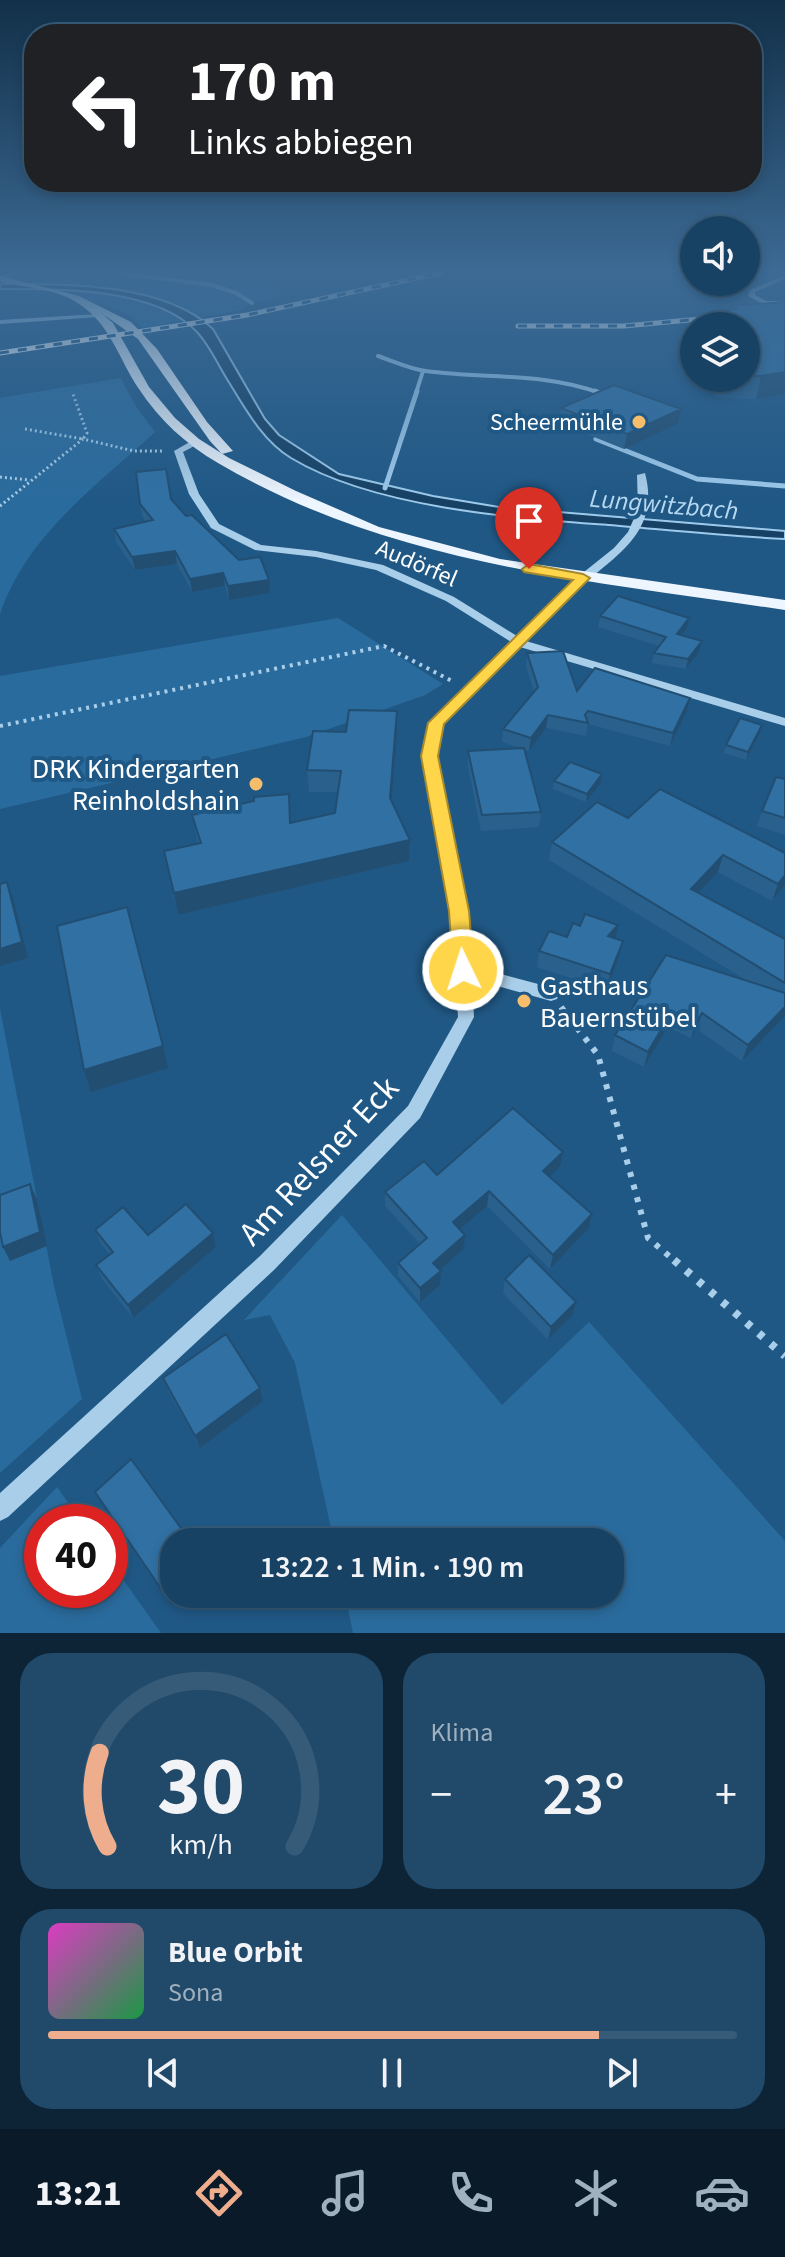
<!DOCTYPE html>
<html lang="de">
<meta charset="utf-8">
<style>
:root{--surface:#184264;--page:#21496a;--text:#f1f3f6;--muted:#9fb0bf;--line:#365b78;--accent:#eead8d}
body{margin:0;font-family:"Source Sans 3",sans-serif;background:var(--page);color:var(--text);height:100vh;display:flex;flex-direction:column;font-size:30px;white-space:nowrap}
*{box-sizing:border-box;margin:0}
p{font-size:26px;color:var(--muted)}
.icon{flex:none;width:44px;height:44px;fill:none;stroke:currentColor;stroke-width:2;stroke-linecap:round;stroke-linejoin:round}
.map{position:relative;height:1633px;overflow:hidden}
.details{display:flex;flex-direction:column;gap:20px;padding:20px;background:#0d2437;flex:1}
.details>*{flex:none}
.guide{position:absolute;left:24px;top:24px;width:738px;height:168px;border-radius:32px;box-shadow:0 4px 12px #0003,0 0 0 2px var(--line);background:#202124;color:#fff;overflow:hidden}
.fabs{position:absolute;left:680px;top:216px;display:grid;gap:16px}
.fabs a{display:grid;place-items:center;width:80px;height:80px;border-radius:50%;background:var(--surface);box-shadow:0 4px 12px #0003,0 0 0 2px var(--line);font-size:40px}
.speed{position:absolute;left:24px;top:1504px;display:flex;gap:16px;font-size:40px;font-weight:700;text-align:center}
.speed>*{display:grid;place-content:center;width:104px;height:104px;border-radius:50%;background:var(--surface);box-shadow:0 4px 12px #0003,0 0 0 2px var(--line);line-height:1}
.speed .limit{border:12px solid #d22;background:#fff;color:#111}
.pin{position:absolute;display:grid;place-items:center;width:68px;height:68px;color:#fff;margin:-82px -34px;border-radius:50% 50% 50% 0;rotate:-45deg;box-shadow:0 0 8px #0007}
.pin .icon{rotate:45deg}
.me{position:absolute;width:88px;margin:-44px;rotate:356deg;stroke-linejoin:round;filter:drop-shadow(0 0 6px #0008)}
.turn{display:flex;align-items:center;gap:28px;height:168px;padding:0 32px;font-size:36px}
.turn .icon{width:104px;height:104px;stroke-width:2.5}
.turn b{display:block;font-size:56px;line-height:68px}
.big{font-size:60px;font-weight:600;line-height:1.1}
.details .widget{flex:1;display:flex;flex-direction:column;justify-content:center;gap:12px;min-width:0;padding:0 28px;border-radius:32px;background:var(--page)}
.details .dial{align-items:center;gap:0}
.dial svg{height:208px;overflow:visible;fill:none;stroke:var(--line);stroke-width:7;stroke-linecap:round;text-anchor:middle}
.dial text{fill:var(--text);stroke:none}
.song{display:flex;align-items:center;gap:24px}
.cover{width:96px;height:96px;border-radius:12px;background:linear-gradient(135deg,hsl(310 70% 55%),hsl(140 70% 35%))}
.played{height:8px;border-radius:4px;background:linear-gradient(90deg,var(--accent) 80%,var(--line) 80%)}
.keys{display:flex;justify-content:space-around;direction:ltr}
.heat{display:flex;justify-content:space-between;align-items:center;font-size:44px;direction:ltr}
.details .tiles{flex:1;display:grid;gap:20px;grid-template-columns:1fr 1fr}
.widget:last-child{grid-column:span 2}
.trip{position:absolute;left:160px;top:1528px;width:464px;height:80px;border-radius:32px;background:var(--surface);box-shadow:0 4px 12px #0003,0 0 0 2px var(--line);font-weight:600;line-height:80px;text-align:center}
.tab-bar{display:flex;height:128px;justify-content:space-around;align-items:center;background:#0a1a28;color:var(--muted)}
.tab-bar .icon{width:56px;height:56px}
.tab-bar .current{color:var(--accent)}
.tab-bar b{font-size:36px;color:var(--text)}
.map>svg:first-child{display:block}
.green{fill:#2a6b9d}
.water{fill:#164165;stroke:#9dcaeb;stroke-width:2}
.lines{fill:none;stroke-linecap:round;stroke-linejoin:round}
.stream-far1{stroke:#9dcaeb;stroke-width:4}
.stream{stroke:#9dcaeb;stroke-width:5}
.path-far3{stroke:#a9cee9;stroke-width:3;stroke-dasharray:2 3;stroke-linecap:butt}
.path-far2{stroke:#a9cee9;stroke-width:4;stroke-dasharray:3 5;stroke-linecap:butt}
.path-far1{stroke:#a9cee9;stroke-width:6;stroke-dasharray:5 8;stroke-linecap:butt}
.path{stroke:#a9cee9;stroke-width:8;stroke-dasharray:6 10;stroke-linecap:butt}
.minor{fill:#a9cee9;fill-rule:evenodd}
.major{fill:#edf5fe;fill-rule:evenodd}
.rail-casing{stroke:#fff;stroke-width:5}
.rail{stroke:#205885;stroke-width:3;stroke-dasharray:9;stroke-linecap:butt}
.wall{fill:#29608c}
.shaded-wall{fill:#224e72}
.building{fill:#3070a3;stroke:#224e72;stroke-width:2}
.route{fill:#ffd54a;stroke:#a68a30;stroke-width:2}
.poi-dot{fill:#f6be6a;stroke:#205885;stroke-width:3}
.labels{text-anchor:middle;stroke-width:8;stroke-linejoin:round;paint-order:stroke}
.far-poi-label{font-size:24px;fill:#fff;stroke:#205885;text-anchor:end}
.far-street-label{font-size:24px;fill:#fff;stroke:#205885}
.far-water-label{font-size:26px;font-style:italic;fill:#b5d7f1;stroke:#205885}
.poi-label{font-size:28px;fill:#fff;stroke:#205885;text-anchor:end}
.near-street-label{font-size:34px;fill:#fff;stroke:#205885}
</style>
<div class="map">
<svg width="785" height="1633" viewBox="0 0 785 1633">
<rect width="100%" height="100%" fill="#205885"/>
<path class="green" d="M31,273H195L280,289L283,295L245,306L242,310L142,328L129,314L21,278Z
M121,378L135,405L155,432C96,486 27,535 0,614V398Z
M338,618L443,684L425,695L306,737L0,809V676Z
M0,1009L54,1286L82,1399L0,1473Z
M342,1215L502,1405L589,1322L785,1541V1633H353L345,1594H610V1542H334L295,1363L270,1315L244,1320Z
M57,1487L82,1522H42V1590H110V1561L161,1633H0V1548Z"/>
<path class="water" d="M0,284C64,284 163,282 213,329L265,419L279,435L339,474L433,496L499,507L785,531V539C726,536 668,530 609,525C514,518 374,508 291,458C263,441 246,410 230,384C219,367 210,346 197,332C155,287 57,289 0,289Z"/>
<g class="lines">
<path class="stream-far1" d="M116,273L212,285L236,293L252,303
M378,356C393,361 410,369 426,371C484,379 544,372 600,393
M416,393L423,371"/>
<path class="stream" d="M595,391L608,396
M596,439L697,479L785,486
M385,488L417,391"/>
<path class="path-far3" d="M25,429L83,439L87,433L73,394
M0,477L30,480
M0,506L83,439L134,451H163"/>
<path class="path-far2" d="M0,726L384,646L454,682"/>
<path class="path-far1" d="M561,1007L598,1055L648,1238L676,1262"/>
<path class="path" d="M674,1260L785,1356"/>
<path class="minor" d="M9,273H18L0,280V276Z
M785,275V279L755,292V295L766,301H785V305H765L748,296L750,290Z
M114,313L112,316L0,324V320Z
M195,439L198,440V444L183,452L199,494L219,524L261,545L316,551L383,565L454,597L517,636L579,576L614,548L628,532L638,509L637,475L645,473C659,526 625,550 588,580C566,597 546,621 526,641L785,718V726L520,647L442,724L436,756L467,911L471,966L557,989L559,994L557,999L551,1001L472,979L474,1017L420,1118L274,1270L8,1517L0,1521V1493L260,1256L408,1106L458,1017L451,911L422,756L430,723L511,642L446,601L376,570L316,557L255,550L211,528L189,494L174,451Z"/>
<path class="major" d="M0,276L79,296L131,322L157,349L207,422L233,451L222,454L210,441L138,339L100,312L113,323L149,387L175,418L199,439L229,458L296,491L379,527L500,559L785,600V610C591,581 391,565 218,463C187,445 159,420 139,389C118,358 110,322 76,302C56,289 23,287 0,282Z"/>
<defs>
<path id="rail" d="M518,326H624L733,316
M0,353L247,315L440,273"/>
</defs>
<use href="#rail" class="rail-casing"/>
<use href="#rail" class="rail"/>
</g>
<path class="wall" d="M253,273H315L299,279Z
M785,302L756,399L718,398L699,378H746V326H709L712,311L732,310L733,306Z
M561,408L678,424L624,449L559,423Z
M171,499L186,516L239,560L269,580L270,593L229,600L225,586L192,592L177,564L135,570L116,542L114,529L146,522L142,516L140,504Z
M600,616L689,618L687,628L681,635L702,641L699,652L686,669L652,663L654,653L659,646L598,627Z
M527,653L577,691L690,698L687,711L670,746L588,724L586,736L546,728L529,751L524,750L541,812L539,827L481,831L468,767V751L519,748L502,742L503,729L534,692L526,666Z
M346,732H397L391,801L410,840L409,861L178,915L164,851L198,843L192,815L291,823L335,813L338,792H309L307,770Z
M760,733L746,760L724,753L726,745Z
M602,774L601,783L586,802L553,789L554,781Z
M785,779V835L757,826L762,811Z
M628,818L785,853V885L772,901L718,872L698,893L785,939V1016L742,1061L697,1029L691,1038L668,1027L644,1067L612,1051L615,1035L746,980L549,860L552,842Z
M567,937L615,939L623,941L619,957L607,990L537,967L539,951Z
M560,1167L549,1177L592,1214L589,1228L550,1269L487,1206L460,1229L464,1249L440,1270V1285L420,1302L398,1276V1263L420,1244L385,1206V1192L437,1175Z
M95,1230L148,1235L213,1233L216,1247L133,1318L102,1279L96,1265L110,1255L101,1244Z
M505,1279L572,1316L548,1340L503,1293Z
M163,1378L260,1388L263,1401L200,1448L168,1391Z"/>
<path class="shaded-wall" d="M299,273H315L299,279Z
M785,372V394L756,399L761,376Z
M681,409L678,424L624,449L627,434Z
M175,551L177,564L135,570L132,557Z
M223,573L225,586L192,592L190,579Z
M269,580L270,593L229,600L228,586Z
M689,618L687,628L674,644L677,634Z
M702,641L699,652L686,669L688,659Z
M690,698L687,711L670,746L673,733Z
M397,711V732L390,820V798Z
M548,715L546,728L529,751L531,738Z
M762,725L760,733L746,760L748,752Z
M602,774L601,783L586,802L587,794Z
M410,840L409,861L178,915L174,893Z
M723,855L718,872L686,906L691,889Z
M785,875V885L772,901L778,884Z
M7,882L13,898L28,958L0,966V949Z
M618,925L615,941L608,936Z
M623,941L619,957L607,990L610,974Z
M785,1007V1016L742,1061L748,1045Z
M672,1011L668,1027L644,1067L648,1052Z
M702,1013L697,1029L691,1038L696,1023Z
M163,1046L168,1068L91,1092L84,1070Z
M563,1152L560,1167L540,1186L543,1171Z
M30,1184L37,1199L47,1246L10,1261L3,1247Z
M489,1191L487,1206L452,1236L453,1222Z
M592,1214L589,1228L550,1269L553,1255Z
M213,1233L216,1247L133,1318L128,1305Z
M465,1235L464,1249L433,1276V1263Z
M441,1271L440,1285L420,1302V1288Z
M576,1302L572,1316L548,1340L551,1327Z
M260,1388L263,1401L200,1448L195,1436Z
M174,1588V1594H182L171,1605L166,1596Z"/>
<path class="building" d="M785,302V372L761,376H746V326H731L712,311L737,309L733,306Z
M614,385L681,409L627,434L561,408Z
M166,469L171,499L186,516L192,515L239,560L260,557L269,580L228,586L223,573L190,579L175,551L132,557L114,529L153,520L140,504L136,472Z
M618,596L689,618L677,634L702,641L688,659L654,653L666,637L600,616Z
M563,651L577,691L595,668L690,698L673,733L588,711L585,715L588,723L548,715L531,738L503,729L538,687L527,653Z
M349,710L397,711L390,798L410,840L174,893L164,851L201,843L192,815L254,801V797L289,794L290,823L335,813L341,771L307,770L313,731L346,732Z
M740,718L762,725L748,752L726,745Z
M524,748L541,812L482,815L468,751Z
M570,762L602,774L587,794L554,781Z
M776,777L785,779V818L762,811Z
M660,789L785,853V875L778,884L723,855L691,889L785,939V983L552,842L597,802L628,818Z
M7,882L22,942L0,949V884Z
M127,907L163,1046L84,1070L57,926Z
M585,914L618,925L608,936L623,941L610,974L539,951L549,931L567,937L573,923L580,926Z
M666,955L785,993V1007L748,1045L702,1013L696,1023L672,1011L648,1052L615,1035Z
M513,1108L563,1152L543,1171L592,1214L553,1255L489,1191L453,1222L465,1235L433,1263L441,1271L420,1288L398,1263L427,1238L385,1192L424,1161L437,1175Z
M30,1184L40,1232L3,1247L0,1232V1195Z
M186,1204L213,1233L128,1305L96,1265L113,1252L95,1230L123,1207L148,1235Z
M529,1255L576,1302L551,1327L505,1279Z
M226,1334L260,1388L195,1436L163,1378Z
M131,1459L191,1542H174V1588L166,1596L95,1492Z"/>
<linearGradient id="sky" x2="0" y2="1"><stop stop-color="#123049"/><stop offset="0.54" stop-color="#3c6a94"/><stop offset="1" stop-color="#3c6a94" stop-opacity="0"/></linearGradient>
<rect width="785" height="501" fill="url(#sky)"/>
<path class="route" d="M529,564L583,574L590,578L444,724L438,756L469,911L474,970L471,976L463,979L456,976L453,970L449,911L421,756L428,723L573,580L524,572L522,569Z"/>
<g class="poi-dot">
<circle cx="639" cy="422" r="8"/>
<circle cx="256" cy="784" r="8"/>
<circle cx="524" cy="1001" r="8"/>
</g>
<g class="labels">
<g class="far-poi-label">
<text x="623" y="430">Scheermühle</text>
</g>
<g class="far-street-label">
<text transform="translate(417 563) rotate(23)" y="8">Audörfel</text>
</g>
<g class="far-water-label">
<text transform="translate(664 504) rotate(5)" y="9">Lungwitzbach</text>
</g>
<g class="poi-label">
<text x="240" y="778">DRK Kindergarten<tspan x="240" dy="32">Reinholdshain</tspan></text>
<text x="540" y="995" text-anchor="start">Gasthaus<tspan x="540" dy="32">Bauernstübel</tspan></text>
</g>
<g class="near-street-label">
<text transform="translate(318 1160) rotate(-47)" y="12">Am Relsner Eck</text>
</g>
</g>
</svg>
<div class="fabs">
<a><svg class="icon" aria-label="sound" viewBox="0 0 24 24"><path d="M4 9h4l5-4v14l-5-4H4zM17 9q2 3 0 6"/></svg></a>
<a><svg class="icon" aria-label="layers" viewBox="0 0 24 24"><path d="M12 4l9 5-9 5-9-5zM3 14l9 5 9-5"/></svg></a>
</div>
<div class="speed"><div class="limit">40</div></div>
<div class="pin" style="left:529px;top:569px;background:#d93025"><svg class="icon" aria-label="arrive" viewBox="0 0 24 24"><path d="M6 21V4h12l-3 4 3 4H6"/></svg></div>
<svg class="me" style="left:463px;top:970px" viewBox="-20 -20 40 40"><circle r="17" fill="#ffd54a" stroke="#fff" stroke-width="3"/><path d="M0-11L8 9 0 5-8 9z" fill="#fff"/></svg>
<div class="trip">13:22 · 1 Min. · 190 m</div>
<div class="guide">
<div class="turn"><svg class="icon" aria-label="left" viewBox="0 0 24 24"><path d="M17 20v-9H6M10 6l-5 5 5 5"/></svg><div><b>170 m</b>Links abbiegen</div></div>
</div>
</div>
<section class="details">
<div class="tiles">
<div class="widget dial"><svg viewBox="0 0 100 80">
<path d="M14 69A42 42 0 1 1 86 69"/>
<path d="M14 69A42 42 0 0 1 11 33" stroke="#eead8d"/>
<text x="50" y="56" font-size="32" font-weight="700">30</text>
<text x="50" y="72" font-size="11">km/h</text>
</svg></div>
<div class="widget"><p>Klima</p>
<div class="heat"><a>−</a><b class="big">23°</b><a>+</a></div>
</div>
<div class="widget">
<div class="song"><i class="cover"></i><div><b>Blue Orbit</b><p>Sona</p></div></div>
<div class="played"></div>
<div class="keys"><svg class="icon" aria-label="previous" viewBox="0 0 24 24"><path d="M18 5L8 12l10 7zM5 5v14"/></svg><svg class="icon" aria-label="pause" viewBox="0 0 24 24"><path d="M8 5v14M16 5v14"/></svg><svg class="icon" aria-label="next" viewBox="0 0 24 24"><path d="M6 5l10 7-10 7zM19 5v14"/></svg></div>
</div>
</div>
</section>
<nav class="tab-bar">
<b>13:21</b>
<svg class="icon current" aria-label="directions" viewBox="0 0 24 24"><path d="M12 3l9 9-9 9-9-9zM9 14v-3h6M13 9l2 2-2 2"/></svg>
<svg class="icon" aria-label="music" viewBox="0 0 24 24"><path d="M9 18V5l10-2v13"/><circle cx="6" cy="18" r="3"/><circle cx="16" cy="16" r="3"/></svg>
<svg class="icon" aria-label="phone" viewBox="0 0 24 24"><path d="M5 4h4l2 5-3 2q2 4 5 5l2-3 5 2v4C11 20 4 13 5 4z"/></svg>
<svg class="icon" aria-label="climate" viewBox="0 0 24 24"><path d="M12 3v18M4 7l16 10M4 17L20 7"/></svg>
<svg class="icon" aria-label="car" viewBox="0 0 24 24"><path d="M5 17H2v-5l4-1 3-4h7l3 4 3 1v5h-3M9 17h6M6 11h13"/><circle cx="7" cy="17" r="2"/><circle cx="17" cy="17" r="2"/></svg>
</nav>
